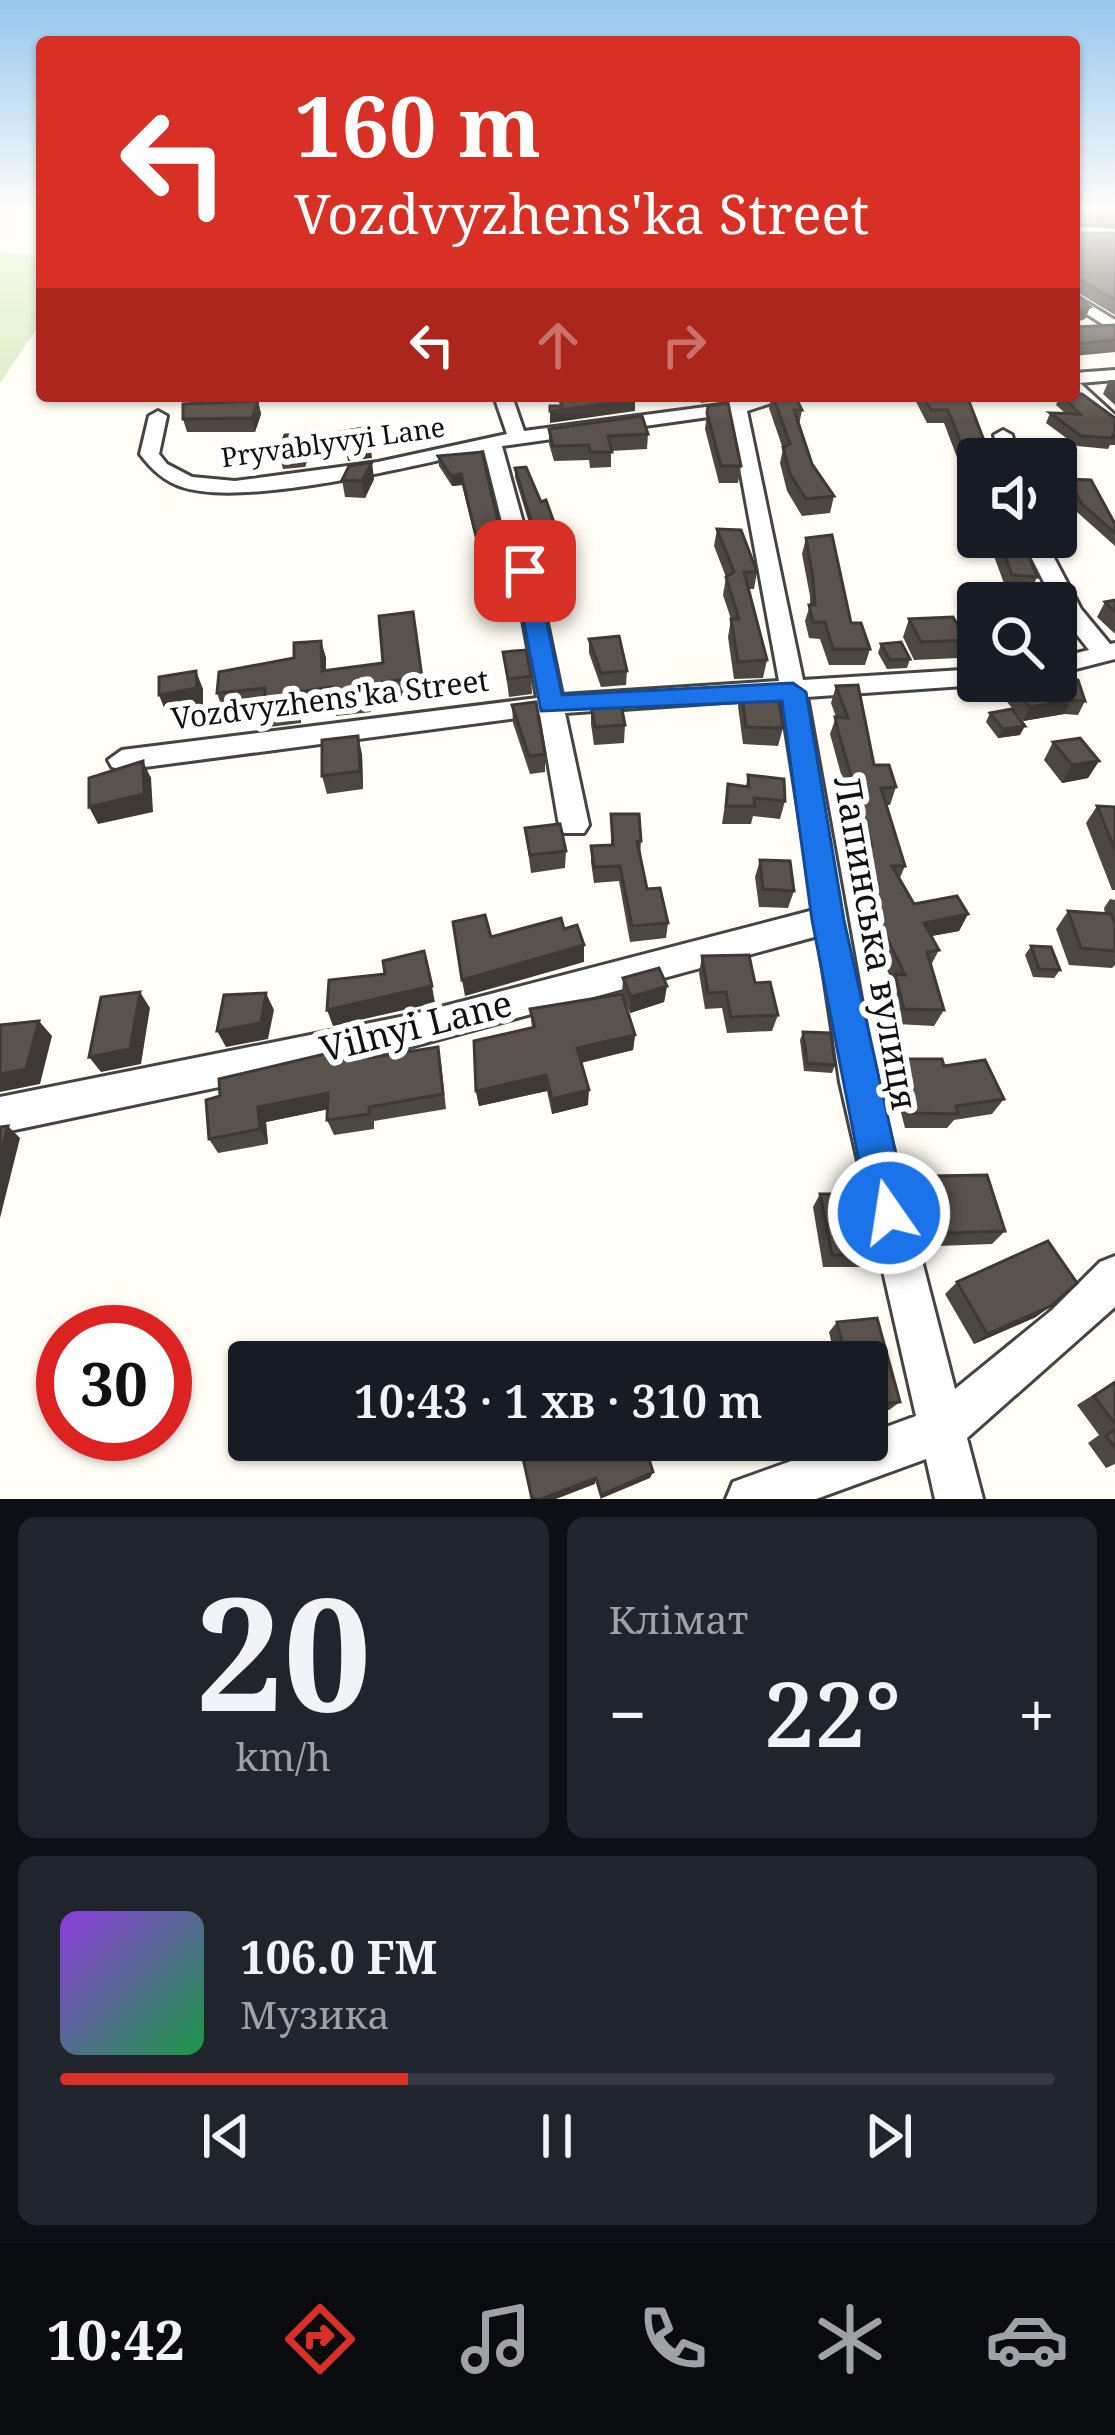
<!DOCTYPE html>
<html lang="uk">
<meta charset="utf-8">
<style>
:root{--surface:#171b24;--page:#20242c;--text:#f1f3f6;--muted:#9ea1a6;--line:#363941;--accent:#d93025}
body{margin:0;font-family:"Noto Serif",serif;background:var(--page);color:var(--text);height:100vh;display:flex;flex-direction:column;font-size:45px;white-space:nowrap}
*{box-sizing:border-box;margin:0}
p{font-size:39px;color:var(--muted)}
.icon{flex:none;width:66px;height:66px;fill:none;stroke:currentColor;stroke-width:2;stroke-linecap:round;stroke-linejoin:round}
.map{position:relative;height:1499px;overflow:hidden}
.panel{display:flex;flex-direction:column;gap:18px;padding:18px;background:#0d0f14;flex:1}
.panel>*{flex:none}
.guide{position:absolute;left:36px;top:36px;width:1044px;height:366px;border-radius:12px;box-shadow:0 3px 9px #0004;background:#d93025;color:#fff;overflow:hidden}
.buttons{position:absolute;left:957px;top:438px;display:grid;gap:24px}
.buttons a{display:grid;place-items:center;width:120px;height:120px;border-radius:12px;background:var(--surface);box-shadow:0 3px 9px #0004;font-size:60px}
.speed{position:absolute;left:36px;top:1305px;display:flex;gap:24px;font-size:60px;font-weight:700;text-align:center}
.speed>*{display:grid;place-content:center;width:156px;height:156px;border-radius:50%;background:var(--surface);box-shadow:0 3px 9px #0004;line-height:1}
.speed .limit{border:18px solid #d22;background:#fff;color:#111}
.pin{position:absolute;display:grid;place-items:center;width:102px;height:102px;color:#fff;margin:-51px;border-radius:24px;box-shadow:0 6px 18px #0006}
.me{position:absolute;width:132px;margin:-66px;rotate:347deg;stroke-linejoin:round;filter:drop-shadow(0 0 9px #0008)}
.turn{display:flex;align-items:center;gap:42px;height:252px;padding:0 60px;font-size:54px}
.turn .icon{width:156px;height:156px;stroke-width:2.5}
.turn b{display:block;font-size:84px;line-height:102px}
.lanes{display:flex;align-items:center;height:114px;padding:0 60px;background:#0003;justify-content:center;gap:60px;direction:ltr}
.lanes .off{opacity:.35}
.big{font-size:90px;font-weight:600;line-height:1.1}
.panel .tile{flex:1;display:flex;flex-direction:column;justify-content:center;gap:18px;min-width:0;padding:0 42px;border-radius:18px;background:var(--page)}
.panel .dial{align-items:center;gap:0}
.dial b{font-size:156px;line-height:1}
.song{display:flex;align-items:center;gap:36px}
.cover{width:144px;height:144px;border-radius:18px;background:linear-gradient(135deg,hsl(270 70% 55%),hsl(140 70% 35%))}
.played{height:12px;border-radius:6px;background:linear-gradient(90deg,var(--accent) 35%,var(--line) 35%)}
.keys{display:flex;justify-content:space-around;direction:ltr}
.heat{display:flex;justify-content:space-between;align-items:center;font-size:66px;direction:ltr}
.panel .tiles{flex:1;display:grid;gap:18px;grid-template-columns:1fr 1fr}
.tile:last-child{grid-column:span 2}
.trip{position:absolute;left:228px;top:1341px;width:660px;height:120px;border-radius:12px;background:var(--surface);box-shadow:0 3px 9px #0004;font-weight:600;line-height:120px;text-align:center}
.dock{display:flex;height:192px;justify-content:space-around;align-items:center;background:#090b0e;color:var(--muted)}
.dock .icon{width:84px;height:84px}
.dock .active{color:var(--accent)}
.dock b{font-size:54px;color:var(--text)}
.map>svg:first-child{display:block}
.green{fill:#d5ebbd}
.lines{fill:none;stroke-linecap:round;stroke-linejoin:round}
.minor-casing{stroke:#444;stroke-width:6}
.minor{fill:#fff;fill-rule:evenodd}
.wall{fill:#4d4742}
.shaded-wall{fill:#3f3936}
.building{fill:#5a524d;stroke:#3f3936;stroke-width:3}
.route{fill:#1a73e8;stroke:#114b97;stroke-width:3}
.labels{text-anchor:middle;stroke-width:12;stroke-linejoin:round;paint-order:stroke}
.far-street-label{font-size:27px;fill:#111;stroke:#fff}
.street-label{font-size:30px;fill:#111;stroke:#fff}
.near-street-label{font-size:36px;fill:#111;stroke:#fff}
</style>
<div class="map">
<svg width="1115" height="1499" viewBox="0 0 1115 1499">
<rect width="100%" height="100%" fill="#fffdf5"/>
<path class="green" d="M0,252L42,256V321L0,383Z"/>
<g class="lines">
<defs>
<path id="minor" d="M1074,295L1115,320V332L1074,306Z
M1115,370V380L1080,383L1115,415V430L1074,395V373Z
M494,396H512L524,431L728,404L726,396H744L745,401L793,396L747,411L803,680L978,669V681H988L978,685L807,697L876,1082L955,1389L1052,1310L1100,1262L1115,1256V1307L967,1438L983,1499H935L926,1459L816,1499H726L733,1482L850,1440H867V1434L916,1416L840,1082L818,936L410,1047L0,1133V1097L410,1015L814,910L781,698L565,713L589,825L584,833H564L559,825L540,715L122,770L112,767L108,760L122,750L537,698L514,570L484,450C417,465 244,508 182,487C164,481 151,469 140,454L149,416L158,411L167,416L159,454L167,464L192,477L235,481L378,462L507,434ZM730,414L779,681L562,695L536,570L502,446Z
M1003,430L1012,435L1018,459H1000L994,435Z
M1021,537H1043L1081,609L1110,644L1115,643V659L1056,674V658L1089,650L1059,612Z"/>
</defs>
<use href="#minor" class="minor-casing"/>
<use href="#minor" class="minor"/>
</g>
<path class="wall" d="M1074,210H1115V229L1074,226Z
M1078,233H1115V315L1075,291Z
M1074,294L1090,307L1085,319L1076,322V327L1115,325V352L1074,356Z
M1109,380H1115V405L1103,394Z
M772,396H795L802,410L799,425L812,464L834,496L830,513L802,516L787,491L780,463L783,449L769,408Z
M913,396H967L978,459V513L944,423H927Z
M1060,396H1074L1115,418V445H1110L1108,449L1077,446L1046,423L1050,413H1065L1056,405Z
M258,401L261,414L255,432H187L183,419Z
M707,413L741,466L738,483H719L705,429Z
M549,429L648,434L647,449L611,451V467L590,468L589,460L554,461L549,444Z
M307,435L310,451L305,467L283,469L279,452Z
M482,452L510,574L511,585L487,587L462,485L452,486L439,466L438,456Z
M515,468L563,548V557L540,559L515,477Z
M374,479L365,498L345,497L342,480Z
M1068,479L1115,524V546L1077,512L1064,488Z
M717,529L757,572L754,589H748L767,660L763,678L734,679L728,637L731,619L723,595L726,577L714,546Z
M987,537H1022L1037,577L1032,589L1055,603H1021L1025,591L1006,589Z
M806,538L851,623L870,649L865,665H829L820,639L809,638L805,621L810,605V596L802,554Z
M1115,600V633H1114L1097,617L1105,602Z
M1056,605L1069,634L1062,647H1056Z
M413,612L424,695L370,702L371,712L336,716L334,705L301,710V723L270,727L265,707L223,711L217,693L294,658L321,641L326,658V670L383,663Z
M909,619L966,640L959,658L914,660L903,637Z
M589,639L627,671L626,685L601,687L589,653Z
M881,644L910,659L907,668L887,669L878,653Z
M503,652L531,676L532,694L509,697Z
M1009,683L1085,701L1078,715L1064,714L1023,721L1003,697Z
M836,686L874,765L896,787L890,805H886L905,866L900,878L914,904L968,914L959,931L931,936L939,950L931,965L944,1010L934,1026L896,1024L888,990L892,981L858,907L861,901L848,864L854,847H861L830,734L836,717L831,703Z
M741,688L772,695L783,728L778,746L743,744L738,706Z
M512,705L545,754V772L530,774L513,723Z
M591,706L625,725L624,743L594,745L591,724Z
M990,713L1020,735L998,738L986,722Z
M1053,742L1099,761L1088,778L1062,783L1044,760Z
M362,754L363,789L327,794L322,776Z
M748,775L785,801L780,819L753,816L751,824H722L728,784L746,786Z
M1097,806L1115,807V890H1112L1086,823Z
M611,814L641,841L640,855L647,889L668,923L666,938L630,942L619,881L594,883L591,862V846L611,845Z
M525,828L566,851L565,868L531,873Z
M760,860L794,891L788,908L759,907L755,877Z
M1110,899L1115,900V965L1112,968L1069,965L1056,929L1068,911L1105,914L1104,908Z
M1031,946L1060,970L1054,978L1033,977L1025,955Z
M702,956L755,983L778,1015L772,1031L727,1033L722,1008L705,1009L699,973Z
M623,978L667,986L664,1002L630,1013L622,994Z
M530,1009L635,1035L633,1050L581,1062L588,1105L552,1114L547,1091L479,1106L476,1091L532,1028Z
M803,1032L835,1065L832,1073L804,1071L800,1040Z
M369,1047L372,1058L441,1062L446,1109L374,1121V1129L334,1135L327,1120L328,1109L266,1122L268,1144L218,1153L209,1139Z
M900,1059L944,1066L1004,1099L992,1114L954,1120L947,1128H905L891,1074Z
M932,1176L1005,1231L992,1244L937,1246L921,1190Z
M820,1194L879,1255L870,1267H823L813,1207Z
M957,1282L1036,1317L974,1344L945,1294Z
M837,1322L900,1402L889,1410L867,1412V1362H836L829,1332Z
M1115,1381V1464L1106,1468L1088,1443L1099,1435L1077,1405Z"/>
<path class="shaded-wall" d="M1090,307L1085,319L1074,322L1075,311Z
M702,396H723L722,400L701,403Z
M635,400V411L550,423V411Z
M258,401L261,414L255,432L252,418Z
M307,435L310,451L305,467L301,451Z
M370,442L372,458L348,461L345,445Z
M372,462L374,479L365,498L362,481Z
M461,474L462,485L452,486L451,476Z
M321,641L326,658V689L322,671Z
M196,671L203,689V706L166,713L159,695Z
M296,692L301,710V723L296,705Z
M1071,700L1064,714L1023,721L1030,707Z
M1025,726L1020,735L998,738L1003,729Z
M358,736L362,754L363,789L360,771Z
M143,761L151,778L153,812L98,824L89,807Z
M1099,761L1088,778L1062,783L1072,765Z
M968,914L959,931L916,939L924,923Z
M584,945V962L465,996L462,980Z
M432,986L435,1003L333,1026L327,1010Z
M667,986L664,1002L630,1013L631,997Z
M140,992L150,1008L141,1064L101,1072L89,1057Z
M266,993L274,1010L268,1039L226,1047L217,1031Z
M39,1021L52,1036L40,1084L0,1092V1074Z
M635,1035L633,1050L577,1064V1048Z
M546,1075L547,1091L479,1106L476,1091Z
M589,1090L588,1105L552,1114V1099Z
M328,1093L334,1108L266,1122L268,1144L260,1129L258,1107Z
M8,1126L20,1138L0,1218V1156Z
M1051,1306L1036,1317L974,1344L987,1334Z
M653,1472L650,1478L600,1499L601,1495Z
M596,1478L595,1484L556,1499H541Z"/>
<path class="building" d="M1074,210H1115V218L1078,216L1074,227Z
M1074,229L1078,233H1115V300L1078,279L1074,294Z
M1074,294L1090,307L1075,311L1076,327L1115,325V340L1074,344Z
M1074,394H1082L1115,418V435H1113V438L1081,436L1050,413L1080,414L1062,396H1074Z
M601,396H632L635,400L550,411V406H562L560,401Z
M773,396H795L802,410H794L812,464L834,496L806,499L790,474L783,447L790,444Z
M923,396H967L991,459H978V486L948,410H931Z
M258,401L252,418L183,419V404Z
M728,403L741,466H721L707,413L708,406Z
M642,416L648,434L608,436L612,452H590L589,445L553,446L549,429Z
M364,428L370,442L345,445L340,432Z
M285,435H307L301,451L279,452Z
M482,452L510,574L486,577L461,474L451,476L438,456Z
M372,462L362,481L342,480L349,466Z
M526,467L541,502L546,500L563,548L540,550L515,468Z
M1068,479L1091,480L1115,524V533L1081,503Z
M717,529L741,530L757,572H744L767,660L738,662L731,619H739L726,577L734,572Z
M832,535L851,623H861L870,649H833L825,622H813L809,605H815L813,579L806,538Z
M998,537H1022L1037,577L1012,575Z
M1026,588L1049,590L1055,603H1033Z
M1115,600V612L1105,602Z
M1056,605L1069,634L1056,633Z
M413,612L422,677L367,684L368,694L332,698V687L296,692V705L265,709V688L217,693L219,672L294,658V643L321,641L322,671L383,663L379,616Z
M953,617L966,640L921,642L909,619Z
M619,636L627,671L601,673L589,639Z
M901,642L910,659L890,660L881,644Z
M526,650L531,676L508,679L503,652Z
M196,671L197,688L159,695V677Z
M1056,677L1078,680L1085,701L1071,700L1030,707L1009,683L1021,681H1056Z
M858,685L874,765H889L896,787L881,788L905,866H892L914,904L957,896L968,914L924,923L939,950L927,952L944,1010L904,1009L895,974L905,975L864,891L869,890L854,847L872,846L839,735L835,717L848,718L836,686Z
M771,686L772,695H778L783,728L746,727L741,688Z
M536,702L545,754L529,756L512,705Z
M621,704L625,725L595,727L591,706Z
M1012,709L1025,726L1003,729L990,713Z
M358,736L360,771L322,776V740Z
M1080,738L1099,761L1072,765L1053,742Z
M143,761L144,794L89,807V778Z
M748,775L784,779L785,801L754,798L755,806H726L728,784L749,787Z
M1097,806L1115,807V850Z
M611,814H639L641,841H637L647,889L660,888L668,923L632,926L620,866L594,867L591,846L613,845Z
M560,824L566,851L530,855L525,828Z
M760,860L790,861L794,891L763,889Z
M1068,911L1111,914L1115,924V951L1081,948Z
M485,915L491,937L561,918L564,929L577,925L584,945L462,980L453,922Z
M1031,946L1051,947L1060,970L1039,969Z
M424,951L432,986L327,1010L329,980L385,974L383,961Z
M749,955L755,983L770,982L778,1015L731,1017L726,992L708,993L702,956Z
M659,968L667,986L631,997L623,978Z
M140,992L130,1049L89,1057L101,997Z
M266,993L261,1023L217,1031L224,995Z
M622,994L635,1035L577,1048L589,1090L552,1099L546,1075L476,1091L474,1041L535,1027L530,1009Z
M39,1021L26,1069L0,1074V1025Z
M803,1032L831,1033L835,1065L807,1063Z
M369,1047V1058L438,1047L443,1094L369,1107V1114L327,1120L328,1093L258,1107L260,1129L209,1139L206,1100L220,1096L219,1079L329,1053Z
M900,1059H942L944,1066L985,1060L1004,1099L956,1106L958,1114L914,1113Z
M8,1126L0,1156V1127Z
M987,1175L1005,1231L948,1233L932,1176Z
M820,1194H866L879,1255H832Z
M1048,1241L1077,1283L1051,1306L987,1334L957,1282Z
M877,1318L900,1402L867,1405V1362H847L837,1322Z
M1115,1382V1424L1094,1396Z
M1115,1429V1448L1106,1436Z
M519,1440H643L653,1472L601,1495L596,1478L541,1499H532Z"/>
<linearGradient id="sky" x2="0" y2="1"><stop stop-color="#95c6ee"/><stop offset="0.5" stop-color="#fffefa"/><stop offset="1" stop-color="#fffefa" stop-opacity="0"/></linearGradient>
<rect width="1115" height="420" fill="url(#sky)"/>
<path class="route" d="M525,564L536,571L562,695L793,683L806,692L844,920L909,1213L903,1227L889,1233L875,1227L869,1213L812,920L782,701L541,711L514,571Z"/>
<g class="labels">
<g class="far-street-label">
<text transform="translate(333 443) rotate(-8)" y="9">Pryvablyvyi Lane</text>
</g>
<g class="street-label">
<text transform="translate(330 700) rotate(-7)" y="10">Vozdvyzhens'ka Street</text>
</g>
<g class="near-street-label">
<text transform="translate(876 943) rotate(80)" y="13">Лапинська вулиця</text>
<text transform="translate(416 1026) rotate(-14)" y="13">Vilnyi Lane</text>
</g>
</g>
</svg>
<div class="buttons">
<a><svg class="icon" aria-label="sound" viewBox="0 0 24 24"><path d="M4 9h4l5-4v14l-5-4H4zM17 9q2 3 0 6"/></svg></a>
<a><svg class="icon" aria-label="search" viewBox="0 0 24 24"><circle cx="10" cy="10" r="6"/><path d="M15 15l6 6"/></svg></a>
</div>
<div class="speed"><div class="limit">30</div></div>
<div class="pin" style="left:525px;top:571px;background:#d93025"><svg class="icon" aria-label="arrive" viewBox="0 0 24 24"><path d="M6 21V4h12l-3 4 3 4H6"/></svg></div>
<svg class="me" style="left:889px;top:1213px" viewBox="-20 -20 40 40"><circle r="17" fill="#1a73e8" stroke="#fff" stroke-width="3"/><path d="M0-11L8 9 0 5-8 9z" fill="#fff"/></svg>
<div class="trip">10:43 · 1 хв · 310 m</div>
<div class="guide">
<div class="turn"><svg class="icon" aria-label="left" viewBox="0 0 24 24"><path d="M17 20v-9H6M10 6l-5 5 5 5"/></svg><div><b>160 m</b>Vozdvyzhens'ka Street</div></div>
<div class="lanes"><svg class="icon" aria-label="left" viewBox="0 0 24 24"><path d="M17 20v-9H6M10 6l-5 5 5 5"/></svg><svg class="icon off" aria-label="ahead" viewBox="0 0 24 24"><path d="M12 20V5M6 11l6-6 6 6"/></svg><svg class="icon off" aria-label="right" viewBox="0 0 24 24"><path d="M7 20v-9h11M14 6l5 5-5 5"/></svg></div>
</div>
</div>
<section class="panel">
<div class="tiles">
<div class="tile dial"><b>20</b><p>km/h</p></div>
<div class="tile"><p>Клімат</p>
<div class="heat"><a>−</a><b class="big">22°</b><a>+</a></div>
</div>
<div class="tile">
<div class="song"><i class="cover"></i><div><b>106.0 FM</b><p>Музика</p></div></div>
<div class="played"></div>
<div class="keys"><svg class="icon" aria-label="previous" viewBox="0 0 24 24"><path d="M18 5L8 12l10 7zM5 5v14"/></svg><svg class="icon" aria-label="pause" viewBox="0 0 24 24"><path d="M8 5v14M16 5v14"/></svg><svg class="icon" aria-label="next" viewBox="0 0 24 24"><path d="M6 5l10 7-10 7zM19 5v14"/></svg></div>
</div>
</div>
</section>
<nav class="dock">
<b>10:42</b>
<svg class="icon active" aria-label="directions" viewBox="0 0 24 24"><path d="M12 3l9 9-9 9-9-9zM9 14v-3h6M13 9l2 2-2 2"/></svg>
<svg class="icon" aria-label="music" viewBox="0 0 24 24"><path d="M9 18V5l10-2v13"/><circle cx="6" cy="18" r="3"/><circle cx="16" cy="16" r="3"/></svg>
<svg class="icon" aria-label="phone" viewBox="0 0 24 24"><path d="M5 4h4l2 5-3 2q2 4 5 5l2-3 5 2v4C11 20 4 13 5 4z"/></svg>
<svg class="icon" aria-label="climate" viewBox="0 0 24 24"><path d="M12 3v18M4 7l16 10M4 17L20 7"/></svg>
<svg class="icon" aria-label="car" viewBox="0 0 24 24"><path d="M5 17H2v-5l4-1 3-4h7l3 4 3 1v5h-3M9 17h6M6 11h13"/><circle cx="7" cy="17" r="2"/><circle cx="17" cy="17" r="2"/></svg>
</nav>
